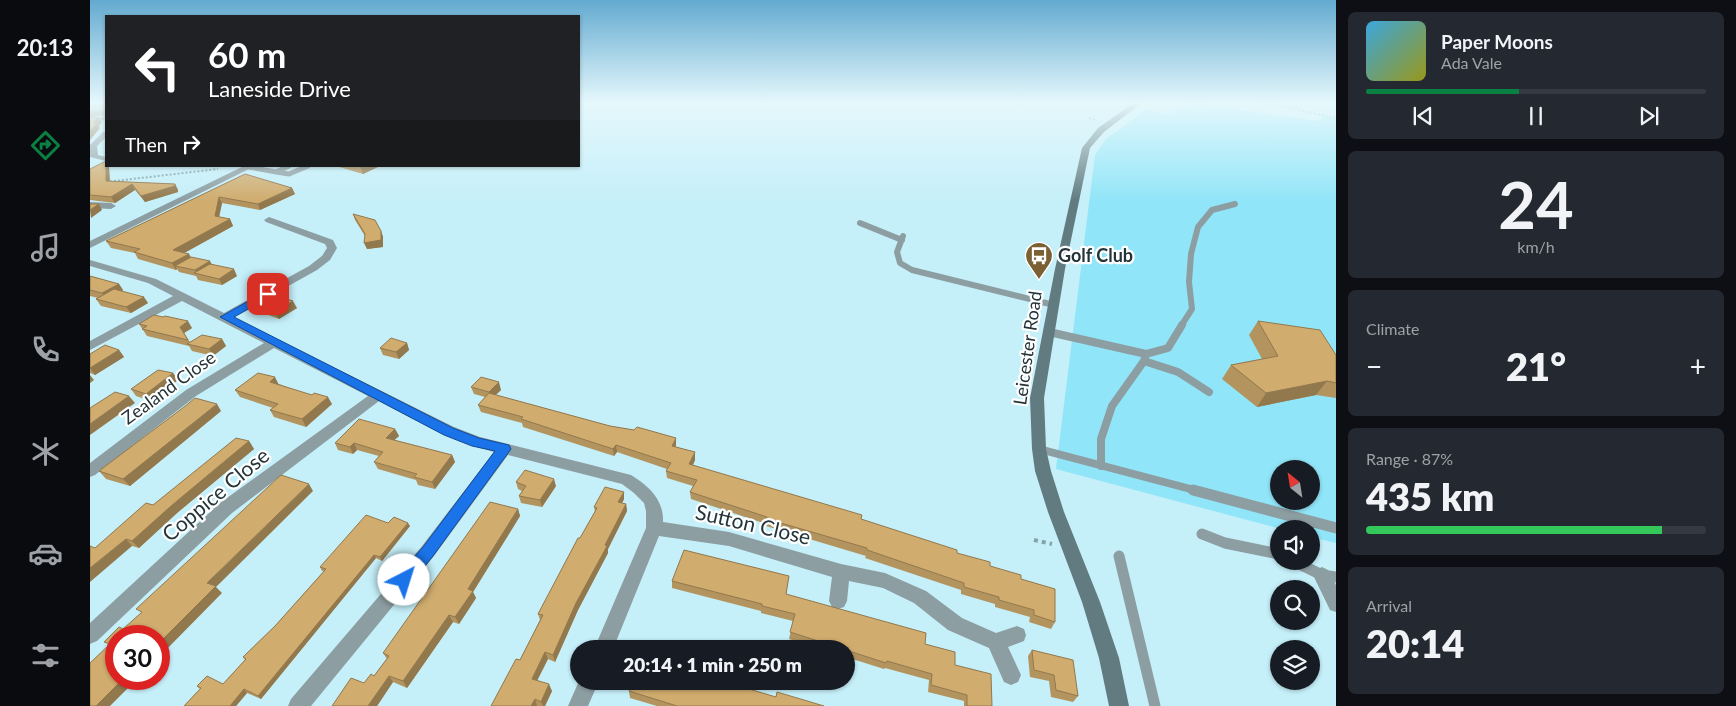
<!DOCTYPE html>
<meta charset="utf-8">
<style>
:root{--surface:#171b24;--page:#242831;--text:#f1f3f6;--muted:#9ea1a6;--line:#363941;--accent:#0b8043}
body{margin:0;font-family:Lato,sans-serif;background:var(--page);color:var(--text);height:100vh;display:flex;flex-direction:column;font-size:19px;white-space:nowrap}
*{box-sizing:border-box;margin:0}
p{font-size:16px;color:var(--muted)}
.icon{flex:none;width:28px;height:28px;fill:none;stroke:currentColor;stroke-width:2;stroke-linecap:round;stroke-linejoin:round}
.map{position:relative;flex:1;overflow:hidden}
.drawer{display:flex;flex-direction:column;gap:12px;padding:12px;background:#0d0f14;width:400px}
.drawer>*{flex:none}
.guide{position:absolute;left:15px;top:15px;width:475px;height:152px;border-radius:0px;box-shadow:0 1px 4px #0004;background:#202124;color:#fff;overflow:hidden}
.needle{width:32px;rotate:330deg}
.tools{position:absolute;left:1180px;top:460px;display:grid;gap:10px}
.tools a{display:grid;place-items:center;width:50px;height:50px;border-radius:50%;background:var(--surface);box-shadow:0 1px 4px #0004;font-size:25px}
.speed{position:absolute;left:15px;top:625px;display:flex;gap:10px;font-size:25px;font-weight:700;text-align:center}
.speed>*{display:grid;place-content:center;width:65px;height:65px;border-radius:50%;background:var(--surface);box-shadow:0 1px 4px #0004;line-height:1}
.speed .limit{border:8px solid #d22;background:#fff;color:#111}
.pin{position:absolute;display:grid;place-items:center;width:42px;height:42px;color:#fff;margin:-21px;border-radius:10px;box-shadow:0 2px 8px #0006}
.me{position:absolute;width:55px;margin:-28px;rotate:40deg;stroke-linejoin:round;filter:drop-shadow(0 0 4px #0008)}
.turn{display:flex;align-items:center;gap:18px;height:105px;padding:0 20px;font-size:22px}
.turn .icon{width:65px;height:65px;stroke-width:2.5}
.turn b{display:block;font-size:35px;line-height:42px}
.then{display:flex;align-items:center;height:48px;padding:0 20px;background:#0003;gap:10px;font-size:19px}
.big{font-size:38px;font-weight:800;line-height:1.1}
.drawer .tile{flex:1;display:flex;flex-direction:column;justify-content:center;gap:8px;min-width:0;padding:0 18px;border-radius:8px;background:var(--page)}
.drawer .dial{align-items:center;gap:0}
.dial b{font-size:65px;line-height:1}
.song{display:flex;align-items:center;gap:15px}
.cover{width:60px;height:60px;border-radius:8px;background:linear-gradient(135deg,hsl(200 70% 55%),hsl(60 70% 35%))}
.played{height:5px;border-radius:2px;background:linear-gradient(90deg,var(--accent) 45%,var(--line) 45%)}
.keys{display:flex;justify-content:space-around;direction:ltr}
.heat{display:flex;justify-content:space-between;align-items:center;font-size:28px;direction:ltr}
.charge{height:8px;border-radius:4px;background:linear-gradient(90deg,#34c759 87%,var(--line) 0)}
.trip{position:absolute;left:480px;top:640px;width:285px;height:50px;border-radius:25px;background:var(--surface);box-shadow:0 1px 4px #0004;font-weight:800;line-height:50px;text-align:center}
main{display:flex;flex:1;min-height:0}
.tab-bar{display:flex;flex-direction:column;width:90px;justify-content:space-around;align-items:center;background:#090b0e;color:var(--muted)}
.tab-bar .icon{width:35px;height:35px}
.tab-bar .active{color:var(--accent)}
.tab-bar b{font-size:22px;color:var(--text)}
.map>svg:first-child{display:block}
.green{fill:#91e5f8;fill-rule:evenodd}
.lines{fill:none;stroke-linecap:round;stroke-linejoin:round}
.path-far1{stroke:#84a4ab;stroke-width:2;stroke-dasharray:2 2;stroke-linecap:butt}
.path{stroke:#84a4ab;stroke-width:4;stroke-dasharray:4 4;stroke-linecap:butt}
.service-far3{stroke:#8d9ea2;stroke-width:5}
.service-far2{stroke:#8d9ea2;stroke-width:6}
.service-far1{stroke:#8d9ea2;stroke-width:8}
.service{stroke:#8d9ea2;stroke-width:11}
.minor{fill:#8d9ea2;fill-rule:evenodd}
.secondary{fill:#617b80;fill-rule:evenodd}
.wall{fill:#b3945f}
.shaded-wall{fill:#92784d}
.building{fill:#d0ac6e;stroke:#92784d}
.route{fill:#1a73e8;stroke:#114b97}
.labels{text-anchor:middle;stroke-width:4.5;stroke-linejoin:round;paint-order:stroke}
.poi-label{font-size:18px;font-weight:bold;fill:#243539;stroke:#fff;text-anchor:start}
.street-label{font-size:18px;fill:#243539;stroke:#fff}
.near-street-label{font-size:21px;fill:#243539;stroke:#fff}
</style>
<main>
<nav class="tab-bar">
<b>20:13</b>
<svg class="icon active" aria-label="directions" viewBox="0 0 24 24"><path d="M12 3l9 9-9 9-9-9zM9 14v-3h6M13 9l2 2-2 2"/></svg>
<svg class="icon" aria-label="music" viewBox="0 0 24 24"><path d="M9 18V5l10-2v13"/><circle cx="6" cy="18" r="3"/><circle cx="16" cy="16" r="3"/></svg>
<svg class="icon" aria-label="phone" viewBox="0 0 24 24"><path d="M5 4h4l2 5-3 2q2 4 5 5l2-3 5 2v4C11 20 4 13 5 4z"/></svg>
<svg class="icon" aria-label="climate" viewBox="0 0 24 24"><path d="M12 3v18M4 7l16 10M4 17L20 7"/></svg>
<svg class="icon" aria-label="car" viewBox="0 0 24 24"><path d="M5 17H2v-5l4-1 3-4h7l3 4 3 1v5h-3M9 17h6M6 11h13"/><circle cx="7" cy="17" r="2"/><circle cx="17" cy="17" r="2"/></svg>
<svg class="icon" aria-label="filters" viewBox="0 0 24 24"><path d="M4 7h16M4 17h16"/><circle cx="9" cy="7" r="2"/><circle cx="15" cy="17" r="2"/></svg>
</nav>
<div class="map">
<svg width="1246" height="706" viewBox="0 0 1246 706">
<rect width="100%" height="100%" fill="#c5eff9"/>
<path class="green" d="M1101,102L1223,121L1231,120L1233,116L1246,119V543L1221,537V529H1191L966,469L1005,155L1016,139L1057,109L1077,114ZM1189,469H1221V501H1189Z"/>
<g class="lines">
<path class="path-far1" d="M1173,102L1246,118
M999,118L1005,120
M16,182L128,169"/>
<path class="path" d="M944,540L962,544"/>
<path class="service-far3" d="M159,167L186,172L199,166
M186,172L199,174L218,166"/>
<path class="service-far2" d="M770,223L812,240
M813,236L807,252L810,263L822,270L964,305
M1091,326L1102,309L1099,282L1101,254L1108,227L1122,210L1145,204"/>
<path class="service-far1" d="M959,332L1056,354L1078,348L1092,325
M1054,361L1088,372L1119,392
M949,449L1108,491
M1011,466V439L1022,406L1054,361L1056,354"/>
<path class="service" d="M1103,490L1246,528
M1112,534L1135,543L1189,554
M1029,556L1065,706
M1203,561L1232,575L1246,577"/>
<path class="minor" d="M16,116V120L0,122V118Z
M13,132H16V137L7,146L8,155L16,157V161L0,157V145Z
M154,166H165L0,248V241Z
M0,202L21,203L26,206L21,209L0,208Z
M179,217L243,240L247,248L240,260L227,270L143,317L364,427L390,437L541,475C559,486 574,500 573,522L639,532L751,564L795,573L836,591L872,618L906,633L927,626L934,629L936,635L934,641L918,647L931,675L928,682L921,685L914,682L899,648L858,630L824,603L793,588L759,581L757,601L754,607L748,609L742,607L739,601L742,577L639,546L569,536L523,649H504L556,528V511L554,503L544,493L532,484L418,455L344,556L221,706H198L201,699L332,546L404,452C363,441 326,421 289,401L142,513L7,641L0,644V623L130,503L278,396L184,348L106,396L5,475L0,477V463L96,390L174,343L92,301L0,350V341L83,296L58,283L0,266V260L66,279L134,313L219,266L232,256L237,248L235,244L176,222L174,220Z
M1232,567L1238,570L1246,585V612L1240,610L1223,575L1226,570Z
M489,681H509L498,706H478Z"/>
<path class="secondary" d="M1045,102H1053L1014,132L1000,148L975,269L954,398L956,449L961,471L974,512L1010,602L1029,658L1039,706H1019L1009,658L992,602L958,512L945,471L942,449L940,398L965,269L992,148L1008,128Z"/>
</g>
<path class="wall" d="M16,161V166H19V167L20,181L85,184L88,190V192L55,202L45,190L25,203L0,200V169Z
M246,166H290L273,174Z
M155,174L202,188L205,194L170,210L132,203L129,217L140,219L143,226L94,253L99,254L100,257L122,265L147,276L132,285L108,280L106,276L89,272L87,269L86,270L48,259L45,253L21,248L16,241Z
M263,214L291,231L293,237V247L277,249L275,236L265,220Z
M0,276L29,284L33,290L32,291L58,303L41,313L11,306L6,299L8,298L0,296Z
M164,304L207,308L189,319L168,311Z
M1168,321L1246,383V398L1226,395L1167,407L1132,379L1141,365L1172,359L1159,335Z
M49,324L102,328L94,333L100,342L132,339L136,346L123,356L102,351L99,346L57,336Z
M317,343L319,350L309,359L293,355L290,348Z
M29,350L34,357L5,375L0,373V354Z
M83,373L88,380L61,401L46,396L41,389Z
M189,384L242,404L216,427L184,417L180,410L183,408L150,397L145,390Z
M381,387L411,390L406,395L520,426L586,438V447L605,452V460L603,465L771,519L867,553L931,579L965,622L961,629L939,622L940,617L905,607V604L871,594V590L775,558L776,556L676,526V524L601,499L600,492L603,486L577,478L576,471L577,469L527,452L524,456L433,427L432,423L391,412L388,405L395,397L384,394Z
M131,411L40,486L16,479L9,471Z
M305,429L309,436L304,440L362,455L365,462L345,489L328,485L326,480L288,469L284,462L289,456L267,450L263,454L248,450L245,443Z
M159,441L164,449L87,513L49,548L42,546L5,548L63,505Z
M426,482L466,486L452,507L431,503L429,496L432,491L428,489Z
M534,492V499L532,503L536,504L537,511L518,549V553L488,610L465,662L458,659L447,680L462,691L455,706H401L430,660L450,620L448,614L505,512L504,507Z
M428,509L430,516L383,592L386,598L369,624L363,622L317,688L303,682L287,706H242L284,676L297,659L293,653Z
M298,523L320,526L292,561L286,558L171,699L157,693L146,706H94L110,689L107,686L133,684L155,660L153,657L185,626L234,571H232L230,567Z
M582,581L698,583L696,594L835,644L865,665L902,706H874V701L838,692L839,680L795,668L794,669L756,657V649H730L699,639L703,621L671,613V611L582,588Z
M942,650L988,696L983,702L961,697L959,681L940,677L938,656Z
M539,691L686,697L734,706H567L540,698Z"/>
<path class="shaded-wall" d="M16,108V115L0,117V111Z
M8,117L12,122L9,126L10,128L0,140V131L3,123Z
M16,161V166H19V167L20,187L16,181Z
M270,166H290L273,174Z
M42,184L45,190L25,203L21,197Z
M85,184L88,190V192L55,202L51,196Z
M202,188L205,194L170,210L168,204Z
M129,197L132,203L128,222L125,216Z
M9,204L12,210L1,218L0,210Z
M140,219L143,226L87,257L83,250Z
M291,231L293,237V247L277,249L274,243Z
M99,254L103,261L85,266L87,269L86,270L82,263Z
M120,261L124,268L107,274L105,270Z
M144,269L147,276L132,285L129,279Z
M29,284L33,290L17,300L12,293Z
M54,297L58,303L41,313L36,307Z
M203,301L207,308L189,319L185,312Z
M98,321L102,328L94,333L90,327Z
M132,339L136,346L123,356L119,349Z
M317,343L319,350L309,359L306,352Z
M29,350L34,357L5,375L0,368Z
M83,373L88,380L61,401L56,394Z
M0,375L4,380L0,383Z
M185,377L189,385L180,382Z
M1237,381L1226,395L1167,407L1176,393Z
M409,382L411,390L401,399L399,392Z
M39,396L45,403L0,435V424Z
M238,397L242,404L216,427L212,419Z
M127,404L131,411L40,486L33,479Z
M305,429L309,436L299,445L296,438Z
M586,438V445L582,453V446Z
M159,441L164,449L87,513L49,548L42,541L81,506Z
M264,443L267,450L263,454L260,447Z
M526,445L527,452L524,456L523,449Z
M605,452V460L600,471L599,464Z
M362,455L365,462L345,489L342,482Z
M464,479L466,486L452,507L450,500Z
M219,484L223,491L126,587L132,593L69,657V643L117,583Z
M534,492V499L529,509L528,502Z
M536,504L537,511L518,549V553L488,610L465,662L463,655L486,603Z
M428,509L430,516L383,592L386,598L369,624L365,617L378,589Z
M318,523L320,526L292,561L290,557Z
M36,539L42,546L0,582V568Z
M284,555L286,558L171,699L168,696Z
M359,615L363,622L317,688L313,681Z
M455,652L458,659L445,685L442,679Z
M299,676L303,682L287,706H278Z
M33,679H47L20,706H6Z
M459,684L462,691L455,706H453L451,702Z
M154,689L157,693L146,706H140Z
M445,699L447,706H441Z"/>
<path class="building" d="M16,104V108L15,110L0,111V106Z
M8,117L3,123H7L0,131V118Z
M16,161V181L85,184V186L51,196L42,184L21,197L0,195V169Z
M155,174L202,188L168,204L129,197L125,216L140,219L83,250L99,254L82,263L44,252L50,249L16,241Z
M0,204H9L0,210Z
M263,214L285,220L291,231V240L274,243L275,234Z
M101,257L120,261L105,270L85,266Z
M120,264L144,269L129,279L104,273Z
M0,276L29,284L12,293L0,290Z
M24,289L54,297L36,307L6,299Z
M181,294L203,301L185,312L164,304Z
M64,315L73,317L75,316L98,321L90,327L98,340L52,329L57,326L49,324Z
M1168,321L1230,330L1246,355V383L1237,381L1176,393L1141,365L1188,356Z
M112,335L132,339L119,349L97,344Z
M301,338L317,343L306,352L290,348Z
M15,345L29,350L0,368V354Z
M68,370L83,373L56,394L41,389Z
M168,373L185,377L180,382L222,395L224,393L238,397L212,419L180,410L188,404L145,390Z
M391,377L409,382L399,392L381,387Z
M25,392L39,396L0,424V408Z
M399,393L520,426L544,430L547,427L586,438L582,446L605,452L599,464L772,515L771,519L867,550V553L900,562V566L931,575V579L965,589V622L944,615V610L909,600V597L874,587V583L777,550V548L677,519V517L600,492L607,480L576,471L581,463L526,445L523,449L431,419L433,417L388,405Z
M105,398L127,404L33,479L9,471L94,407Z
M269,419L305,429L296,438L362,455L342,482L324,477L327,474L284,462L293,452L264,443L260,447L245,443Z
M146,438L159,441L81,506L42,541L36,539L0,568V546L5,548L56,503L63,505Z
M435,470L464,479L450,500L429,496L436,486L426,482Z
M191,475L219,484L117,583L126,586L69,643V636H26V679H33L6,706H0V663L20,644L14,642L29,627L33,629L52,612L46,609Z
M515,487L534,492L528,502L536,504L515,545L517,546L486,603L463,655L455,652L442,679L459,684L451,702L445,699L441,706H401L426,659L430,660L453,615L448,614L488,538H490L507,508L504,507Z
M400,502L428,509L378,589L383,591L365,617L359,615L313,681L299,676L278,706H242L261,678L274,683L281,674L284,676L299,656L293,653Z
M276,515L298,523L304,517L318,523L290,557L284,555L168,696L154,689L140,706H94L111,688L107,686L117,676L133,684L156,659L153,657L185,626L236,569L230,567Z
M594,550L699,576L696,594L836,633L835,644L865,652V665L901,674L902,706H877V695L841,685L842,674L797,661L796,663L756,650V649H753L700,632L705,614L672,606V604L582,581Z
M942,650L983,660L988,696L966,690L964,675L944,670Z
M543,681H632L686,697L687,692L734,706H587L539,691Z"/>
<linearGradient id="sky" x2="0" y2="1"><stop stop-color="#63aad0"/><stop offset="0.51" stop-color="#e5f8fc"/><stop offset="1" stop-color="#e5f8fc" stop-opacity="0"/></linearGradient>
<rect width="1246" height="201" fill="url(#sky)"/>
<path class="route" d="M178,290L183,294L182,296L144,317L363,428L389,438L419,445L421,449L343,556L320,585L314,587L309,585L306,580L309,574L333,547L405,451L382,446L354,435L130,317Z"/>
<defs>
<symbol id="bus-pin" viewBox="-11 -11 22 30"><path d="M0 17L-7.5 6A9.5 9.5 0 1 1 7.5 6Z" fill="#7a6032" stroke="#fff"/><path d="M-5-6H5V4H4V6H2V4H-2V6H-4V4H-5ZM-3.5-4V0h7V-4ZM-3.5 1.2v1.5H-2V1.2ZM2 1.2v1.5H3.5V1.2Z" fill="#fff"/></symbol>
</defs>
<g fill-rule="evenodd">
<use href="#bus-pin" x="933" y="240" width="32" height="43"/>
</g>
<g class="labels">
<g class="poi-label">
<text x="968" y="262">Golf Club</text>
</g>
<g class="street-label">
<text transform="translate(938 348) rotate(-82)" y="6">Leicester Road</text>
<text transform="translate(79 388) rotate(-36)" y="6">Zealand Close</text>
</g>
<g class="near-street-label">
<text transform="translate(126 495) rotate(-40)" y="7">Coppice Close</text>
<text transform="translate(663 525) rotate(13)" y="7">Sutton Close</text>
</g>
</g>
</svg>
<div class="tools">
<a><svg class="needle" viewBox="-14 -14 28 28"><path d="M0-13l5 13h-10z" fill="#e53935"/><path d="M0 13l5-13h-10z" fill="#9ea1a6"/></svg></a>
<a><svg class="icon" aria-label="sound" viewBox="0 0 24 24"><path d="M4 9h4l5-4v14l-5-4H4zM17 9q2 3 0 6"/></svg></a>
<a><svg class="icon" aria-label="search" viewBox="0 0 24 24"><circle cx="10" cy="10" r="6"/><path d="M15 15l6 6"/></svg></a>
<a><svg class="icon" aria-label="layers" viewBox="0 0 24 24"><path d="M12 4l9 5-9 5-9-5zM3 14l9 5 9-5"/></svg></a>
</div>
<div class="speed"><div class="limit">30</div></div>
<div class="pin" style="left:178px;top:294px;background:#d93025"><svg class="icon" aria-label="arrive" viewBox="0 0 24 24"><path d="M6 21V4h12l-3 4 3 4H6"/></svg></div>
<svg class="me" style="left:314px;top:580px" viewBox="-20 -20 40 40"><circle r="19" fill="#fff"/><path d="M0-13L10 11 0 6-10 11z" fill="#1a73e8"/></svg>
<div class="trip">20:14 · 1 min · 250 m</div>
<div class="guide">
<div class="turn"><svg class="icon" aria-label="left" viewBox="0 0 24 24"><path d="M17 20v-9H6M10 6l-5 5 5 5"/></svg><div><b>60 m</b>Laneside Drive</div></div>
<div class="then">Then<svg class="icon" aria-label="right" viewBox="0 0 24 24"><path d="M7 20v-9h11M14 6l5 5-5 5"/></svg></div>
</div>
</div>
<section class="drawer">
<div class="tile">
<div class="song"><i class="cover"></i><div><b>Paper Moons</b><p>Ada Vale</p></div></div>
<div class="played"></div>
<div class="keys"><svg class="icon" aria-label="previous" viewBox="0 0 24 24"><path d="M18 5L8 12l10 7zM5 5v14"/></svg><svg class="icon" aria-label="pause" viewBox="0 0 24 24"><path d="M8 5v14M16 5v14"/></svg><svg class="icon" aria-label="next" viewBox="0 0 24 24"><path d="M6 5l10 7-10 7zM19 5v14"/></svg></div>
</div>
<div class="tile dial"><b>24</b><p>km/h</p></div>
<div class="tile"><p>Climate</p>
<div class="heat"><a>−</a><b class="big">21°</b><a>+</a></div>
</div>
<div class="tile"><p>Range · 87%</p><b class="big">435 km</b><div class="charge"></div></div>
<div class="tile"><p>Arrival</p><b class="big">20:14</b></div>
</section>
</main>
